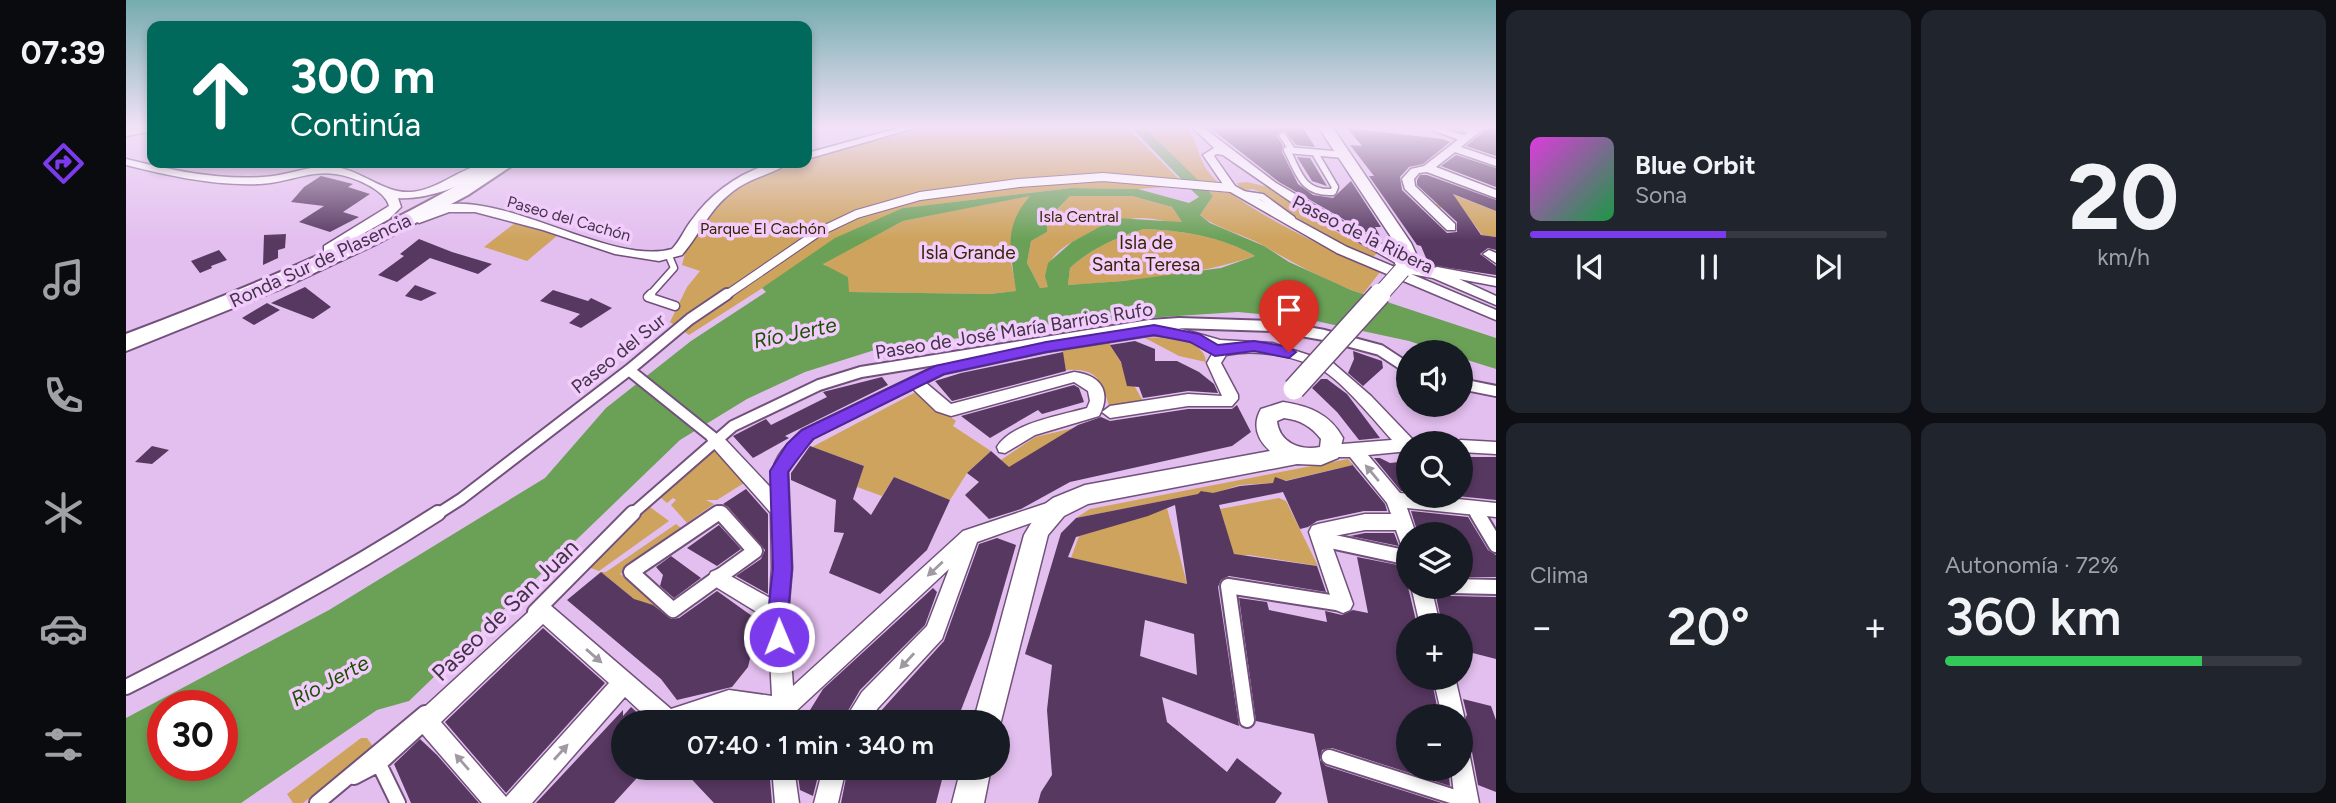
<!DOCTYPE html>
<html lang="es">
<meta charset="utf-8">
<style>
:root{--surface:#171b24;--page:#20242c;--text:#f1f3f6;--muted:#9ea1a6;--line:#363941;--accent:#7c3aed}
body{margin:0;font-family:Figtree,sans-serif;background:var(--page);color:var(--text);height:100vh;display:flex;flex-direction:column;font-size:26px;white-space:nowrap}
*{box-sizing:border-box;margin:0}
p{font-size:23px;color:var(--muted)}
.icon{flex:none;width:38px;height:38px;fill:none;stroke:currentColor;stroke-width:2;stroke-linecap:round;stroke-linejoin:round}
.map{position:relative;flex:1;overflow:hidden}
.details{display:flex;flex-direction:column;gap:10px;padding:10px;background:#0d0f14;width:840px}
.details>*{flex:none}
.hud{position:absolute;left:21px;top:21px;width:665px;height:147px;border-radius:14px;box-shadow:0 4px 10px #0003;background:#00695c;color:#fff;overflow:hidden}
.tools{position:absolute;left:1270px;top:340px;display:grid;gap:14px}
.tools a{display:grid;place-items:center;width:77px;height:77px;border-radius:50%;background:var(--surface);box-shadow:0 4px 10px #0003;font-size:35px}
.speed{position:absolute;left:21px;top:690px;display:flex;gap:14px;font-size:35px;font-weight:700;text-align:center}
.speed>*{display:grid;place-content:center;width:91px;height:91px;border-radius:50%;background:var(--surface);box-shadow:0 4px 10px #0003;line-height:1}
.speed .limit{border:10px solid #d22;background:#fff;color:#111}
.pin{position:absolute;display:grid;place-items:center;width:60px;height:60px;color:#fff;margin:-72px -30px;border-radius:50% 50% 50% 0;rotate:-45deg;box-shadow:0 0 7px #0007}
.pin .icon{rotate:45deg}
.me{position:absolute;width:77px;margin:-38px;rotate:359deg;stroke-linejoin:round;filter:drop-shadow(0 0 5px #0008)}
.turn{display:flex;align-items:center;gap:24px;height:147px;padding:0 28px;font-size:32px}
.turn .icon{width:91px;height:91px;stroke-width:2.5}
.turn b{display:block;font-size:49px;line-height:60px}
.big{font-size:52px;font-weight:600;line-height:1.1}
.details .tile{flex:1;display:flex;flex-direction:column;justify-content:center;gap:10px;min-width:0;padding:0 24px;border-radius:14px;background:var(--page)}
.details .dial{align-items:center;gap:0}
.dial b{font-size:91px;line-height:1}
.song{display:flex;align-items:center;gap:21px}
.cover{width:84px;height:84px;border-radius:10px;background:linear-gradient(135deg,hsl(300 70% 55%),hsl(140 70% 35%))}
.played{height:7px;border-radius:4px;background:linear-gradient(90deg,var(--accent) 55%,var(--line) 55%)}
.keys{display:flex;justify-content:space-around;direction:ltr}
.heat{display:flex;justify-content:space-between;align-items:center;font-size:38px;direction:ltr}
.charge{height:10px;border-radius:5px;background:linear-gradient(90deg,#34c759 72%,var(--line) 0)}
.details .tiles{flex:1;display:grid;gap:10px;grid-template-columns:repeat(2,1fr)}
.trip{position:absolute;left:485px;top:710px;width:399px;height:70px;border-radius:35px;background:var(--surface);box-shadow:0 4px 10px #0003;font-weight:600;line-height:70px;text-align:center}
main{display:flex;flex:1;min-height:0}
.dock{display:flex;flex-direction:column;width:126px;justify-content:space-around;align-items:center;background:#090b0e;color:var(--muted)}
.dock .icon{width:49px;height:49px}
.dock .active{color:var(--accent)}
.dock b{font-size:32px;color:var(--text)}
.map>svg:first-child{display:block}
.green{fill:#cea35d}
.water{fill:#6aa157;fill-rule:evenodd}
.building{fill:#573861;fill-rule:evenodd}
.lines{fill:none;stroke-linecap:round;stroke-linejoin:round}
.service-far1-casing{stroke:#71517b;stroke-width:9}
.service-casing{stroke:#71517b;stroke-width:11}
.pedestrian-far2-casing{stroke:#71517b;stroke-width:10}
.pedestrian-far1-casing{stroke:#71517b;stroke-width:14}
.pedestrian-casing{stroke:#71517b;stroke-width:18}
.minor-casing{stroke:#71517b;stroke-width:3}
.secondary-casing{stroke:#71517b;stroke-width:3}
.primary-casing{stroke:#71517b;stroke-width:4}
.service-far1{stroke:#fff;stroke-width:6}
.service{stroke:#fff;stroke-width:8}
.pedestrian-far2{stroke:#fff;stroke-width:8}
.pedestrian-far1{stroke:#fff;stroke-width:10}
.pedestrian{stroke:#fff;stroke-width:14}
.minor{fill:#fff;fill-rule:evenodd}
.secondary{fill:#fff;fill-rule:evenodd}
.primary{fill:#fff;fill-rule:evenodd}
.secondary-bridge-far1-casing{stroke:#71517b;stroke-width:18;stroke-linecap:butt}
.secondary-bridge-casing{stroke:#71517b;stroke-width:24;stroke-linecap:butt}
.secondary-bridge-far1{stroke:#fff;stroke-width:16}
.secondary-bridge{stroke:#fff;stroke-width:21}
.oneway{fill:#a099a2}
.route{fill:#7c3aed;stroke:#51269a;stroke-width:2}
.labels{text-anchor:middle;stroke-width:7;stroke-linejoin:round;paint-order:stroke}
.far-park-label{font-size:16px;fill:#392500;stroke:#f1ccfd}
.far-street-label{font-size:16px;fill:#423346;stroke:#f1ccfd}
.street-label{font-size:19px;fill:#423346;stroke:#f1ccfd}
.park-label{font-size:19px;fill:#392500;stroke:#f1ccfd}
.water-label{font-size:21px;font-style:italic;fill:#1c5100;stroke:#f1ccfd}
.near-street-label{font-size:23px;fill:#423346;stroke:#f1ccfd}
</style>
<main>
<nav class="dock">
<b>07:39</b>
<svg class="icon active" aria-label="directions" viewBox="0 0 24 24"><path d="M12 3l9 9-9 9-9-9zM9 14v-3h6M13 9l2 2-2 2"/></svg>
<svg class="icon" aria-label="music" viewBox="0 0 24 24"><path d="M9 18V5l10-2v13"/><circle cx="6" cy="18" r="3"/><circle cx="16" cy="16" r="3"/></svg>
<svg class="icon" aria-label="phone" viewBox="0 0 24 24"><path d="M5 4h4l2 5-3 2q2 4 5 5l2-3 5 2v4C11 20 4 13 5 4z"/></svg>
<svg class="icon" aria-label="climate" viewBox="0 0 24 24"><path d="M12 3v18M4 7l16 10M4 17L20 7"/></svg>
<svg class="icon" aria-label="car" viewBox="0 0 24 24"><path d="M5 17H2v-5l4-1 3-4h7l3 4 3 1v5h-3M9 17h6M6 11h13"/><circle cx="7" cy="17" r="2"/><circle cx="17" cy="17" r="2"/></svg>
<svg class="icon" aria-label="filters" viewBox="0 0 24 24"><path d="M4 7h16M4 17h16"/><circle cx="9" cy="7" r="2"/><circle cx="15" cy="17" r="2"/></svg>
</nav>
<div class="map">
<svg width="1370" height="803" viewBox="0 0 1370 803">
<rect width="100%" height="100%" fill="#e3bfef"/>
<path class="green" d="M799,128H1001L1057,183L1053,186L1012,189L945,188L777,208L652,278L563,335L544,322L561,287L574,271L556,265L560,249L584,212L600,194L616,183L638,173L681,163V160L688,157Z
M1019,128H1061C1072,141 1072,158 1082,171C1106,206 1213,254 1254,272L1237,294C1201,282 1170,264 1138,246C1118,234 1093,230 1074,215L1087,196Z
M1121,182L1142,187L1209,231L1251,253L1245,259L1193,233L1132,191L1126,189L1116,191L1111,183Z
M905,195L885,263L891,291L864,294L722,292V277L707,271L697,263L777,221Z
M1328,195L1370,211V237L1356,235L1334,205L1312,208L1309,205Z
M944,196H1006L1046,207L1056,222C1041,223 1027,217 1012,218C1004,218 994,223 986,226C959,234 909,252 923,287L914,288L901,263L905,241L921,232V221Z
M389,223L432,235L401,261L358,247Z
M1018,229C1055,230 1097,237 1129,256C1070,276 1005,281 942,285L944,268C963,250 992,236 1018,229Z
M1039,337C1054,338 1079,344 1080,362L1053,356L1019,338Z
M983,342L1017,401L983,406C976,380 971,368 940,370L936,349Z
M790,392L830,421L827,426L865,451L841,473L824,500L768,477L756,496L731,487L738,466L686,447Z
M948,428L883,468L875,460L909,437Z
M585,447L618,483L591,500H580L588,504L561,523L545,505L550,500L547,498L541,503L534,497Z
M1222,459L1227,465L1158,481L1150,478L1148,483L1114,485L1085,494L1077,491L1073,494L950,518L964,509Z
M1153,498L1160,501L1192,566L1123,555L1108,556L1094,509Z
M524,507L543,521L473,571L462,567Z
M1041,508L1061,584L945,558L953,536Z
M550,524L555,528L494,574L537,608L530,617L475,572H480Z
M235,738H241L248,748L177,803H167L161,794Z"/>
<path class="water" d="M1006,128H1019L1074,182L1057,181Z
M1060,185L1078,186L1087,196L1074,215L1084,223L1138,246L1163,262L1225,290L1370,338V369L1335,358V352H1316L1283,341L1176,318L1112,312L898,326L841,337L755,348L679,372L621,399L554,440L283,701L251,710L115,803H0V718L203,610L419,478L480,408L565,341L640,292L636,288L709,238L777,208L945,188L1012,189L1063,203L1073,197ZM904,196C876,228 885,252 890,291L864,294L723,292L722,277L697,264L777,221ZM944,196H1006L1046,207L1056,222L990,218L946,242L922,263L919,276L922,287L914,288L901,263L905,241L921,232V220ZM1018,229C1055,230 1097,237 1129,256L1095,268L997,281L942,285L944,268C963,250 992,236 1018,229ZM37,705H96V765H37Z"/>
<path class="building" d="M1084,128H1177L1189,147L1170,145L1159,131H1155L1151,136L1157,146L1156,152L1172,184L1187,195L1207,198L1225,181L1255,227H1249L1255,238H1250L1153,182Z
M1221,128L1317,139L1324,142L1297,164L1283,167L1274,177L1276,190L1321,233L1331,232V222L1291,185V180L1294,175H1301L1370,200V211L1327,194L1355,235L1370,237V250L1362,248L1354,254L1370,266V275L1303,265L1295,246L1291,245L1243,176H1248L1224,145L1236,146Z
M1362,128H1370V156L1340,146Z
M1330,155L1370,168V187L1315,166Z
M1171,157L1184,158L1201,186L1186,181Z
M195,176L227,184L222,187L244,194L217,212L233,217L204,232L173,222L198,206L165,202L178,187Z
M160,234L159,248L152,250V258L137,265L138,235Z
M293,239L326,252L366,264L352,274L304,258L271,282L252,275L278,256L274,254Z
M93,250L101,260L85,266L86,268L74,273L65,261Z
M289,285L311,293L295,301L279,296Z
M179,287L205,307L187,319L145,303Z
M427,290L462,301L465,298L486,308L455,328L443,323L454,314L414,301Z
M141,303L154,310L128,325L116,318Z
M1009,341L1029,349V361H1051L1073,372L1088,384L1092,393L1062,391L1017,398L1013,387L1001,386L995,362L984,345Z
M1227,351L1256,361L1257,368L1237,386L1222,373L1228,359Z
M937,352L940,371L826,401L809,381L835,373Z
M756,377L762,385L659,436L663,438L627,458L607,436L640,419L645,425L701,397L697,392Z
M1195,379H1201L1221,394L1254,438L1233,440L1211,412L1186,388Z
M948,385L953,388L958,402L916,414L912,410L864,438L835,416Z
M1111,405L1125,432L1106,446L944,482L895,509L863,519L839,495L853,482L841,473L865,451L883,467L952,425L975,417L984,421L1062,409H1106Z
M26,446L43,450L26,464L9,462Z
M684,446L738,466L727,499L745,515L768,477L824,500L801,550L754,594L703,573L718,533L708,532L710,500L665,480V473Z
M1335,457H1370V500L1321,495H1335V477L1345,478L1335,463Z
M1248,458H1254L1264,463L1283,461V491H1275Z
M1225,463L1259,504L1261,511H1238L1191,521L1182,527L1174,529L1157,492L1093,505L1108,554L1191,566L1200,592L1103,576L1095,580L1092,587L1113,726L1036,697L1041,722L1101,772L1111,758L1156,793L1149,803H912L915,792L926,775L921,710L926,665L899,654L935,533L950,518L1072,494L1075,491L1087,493L1114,486L1147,483L1149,477L1160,481L1227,465ZM1049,505L1061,584L942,557L950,537L1022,516ZM1019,620L1068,634L1071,675L1014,656Z
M620,489L642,514V594L610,576L635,559L639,550L602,507L597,504Z
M1285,511L1342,517L1362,550L1370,555V577H1335V534H1292Z
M593,525L615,549L591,566L561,548Z
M1239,533H1268L1273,546L1224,536Z
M871,538L890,545L864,635L830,723H744L818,641L853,544Z
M545,556L575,578L548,598L534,586L537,575L530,567Z
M1231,557L1282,567V587L1291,625H1283V677H1305L1313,716H1283V768H1322L1324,786L1206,748L1196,750L1194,760L1200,766L1316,803H1202L1188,734L1130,721L1113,598L1141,602L1143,610L1201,622L1199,611L1216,615L1227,610L1242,613Z
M475,572L508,599L527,605L545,619L553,618L591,591L633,621L622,667L606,687L551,700L535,679L441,600Z
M1308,586H1316L1318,591L1325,596L1370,597V659L1335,650V625H1316Z
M807,588L811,592L799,625L734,690L715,723H676L697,689Z
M417,628L479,683L380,793L319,722Z
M1337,699L1365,706L1370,720V792L1352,785L1346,752L1337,747L1335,725L1341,715Z
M505,707L523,723H497V768H520L488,803H410L497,710V716Z
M294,739L311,755L353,803H285L268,764Z
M555,768H643L646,803H588Z
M671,768H694L687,796L674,790Z
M722,768H819L810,803H715Z"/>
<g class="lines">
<defs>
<path id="service-far1" d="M1309,128L1339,139
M1338,128L1349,132
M1157,136L1166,150
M1189,153L1209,187L1207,192C1176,194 1173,173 1161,150L1218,155
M1116,194L1136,197L1166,219
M523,296L548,268L543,256"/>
<path id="service" d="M525,294L522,297L549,306"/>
<path id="pedestrian-far2" d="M599,296L691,233L731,214L794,196L893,183L977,177L1105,188"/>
<path id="pedestrian-far1" d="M503,370L589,439
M1335,384L1370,391
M1348,508L1352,515
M310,515L335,499L503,370L564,319L601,294
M505,515L607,426L693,385L735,372L1024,325L1053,323L1147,326L1198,335L1254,350L1283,369
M589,515L594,512L597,515"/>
<path id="pedestrian" d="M592,513L505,572L547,610L629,551L595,513
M1351,513L1370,545
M1195,539L1283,558
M1326,586L1370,587
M409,612L507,513
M0,687C107,633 211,578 312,513
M1121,720L1102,586L1217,604
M1203,757L1341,801
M253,764L272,803
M228,777L253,764L300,721
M191,803L299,713"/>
<path id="minor" d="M11,128H26V131L0,136V130Z
M773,128H789L681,159V153Z
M1067,128H1078L1150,183L1285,261V266L1305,269L1311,267L1370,278V286L1333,279L1370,296V305L1307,278L1285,274L1370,310V320L1211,253L1101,190L1077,155L1088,148ZM1090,154L1097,155L1168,204L1275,266L1271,268L1221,247L1109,186L1088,156Z
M1347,128H1358L1335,147L1370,159V166L1329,152L1310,167L1370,190V198L1301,172L1293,173L1288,179L1289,186L1329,224V230H1321L1279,189L1276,179L1285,169L1298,166Z
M0,159C44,170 91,180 137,177C162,176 185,164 210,167C236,171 259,194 285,192C311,190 330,171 354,165C360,163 359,164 364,167C343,185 300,200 272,198L275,207L263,219L203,253L198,252V246L263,206C259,189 226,176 209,174C184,170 160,183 134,184C89,186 44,176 0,165Z
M646,163H663C649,173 628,177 613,187C583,207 577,230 556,255L533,261L489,254L417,230L349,212H323L293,223L287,219C348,166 476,269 546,249C554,241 558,230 565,221C585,193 613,173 646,163Z
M1363,250L1370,253V263L1357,254Z
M1028,325L1052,328L1094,340L1146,343L1207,363L1245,396L1290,443H1283V451L1242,455L1274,493L1370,503V517L1281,508L1290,534H1283V549L1276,547L1270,530H1239L1203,537L1227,604L1224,610L1217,613L1210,610L1207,604L1183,532L1186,526L1192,524L1239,514H1265L1261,503L1224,457H1198L1196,452L1198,447L1204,445L1266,440C1249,421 1217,382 1196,370C1169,356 1130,348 1100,355L1095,363L1112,395V399L1106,406H1062L984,418L976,412L984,406L1062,394L1096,396L1081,363L1089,349L1052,338L1028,335L920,352L818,374L800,383L825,404L948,372C975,375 986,392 973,416L909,435L879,453L873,452L871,447C885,423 936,415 961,408L964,401L962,391L948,382L825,416L810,411L787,389L688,438L673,454L662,472L666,568L662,614L667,686L837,531L930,500L936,502L939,507L936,512L851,542L816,639L752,708L741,723H717L736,692L801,626L823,569L668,713L669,723H647V717L603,712L570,723H527L499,697L406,803H356L292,729L289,721L292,713L410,605L417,602L424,605L545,709L603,690L646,696L642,619L585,584L582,578L585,572L592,569L644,598L646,568L645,513L583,443L581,439L583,435H595L645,488C644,460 657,448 676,430L809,366L920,342ZM417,624L483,683L380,797L315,722Z
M1335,440L1370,442V454L1335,452V443H1328Z
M1285,586H1305L1314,625H1294Z
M1307,677H1329L1338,716L1335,723V716H1316Z
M1335,749L1343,752L1353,803H1329L1325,768H1335Z
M646,768H668L673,803H649Z
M697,768H720L712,803H688Z"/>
<path id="secondary" d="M1193,128H1207L1285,243L1290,254L1282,274H1270L1267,270L1272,254L1269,243Z
M1157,402C1183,406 1204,414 1217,438L1212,458L1195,465L1171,464L962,504L938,516L922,535L872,733V723H847L898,535L915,507L927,498L959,485L1144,451C1131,439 1126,425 1135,409ZM1158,418C1174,420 1185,426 1195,439L1194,447C1173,451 1153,442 1151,421Z
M835,768H865L858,803H826Z"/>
<path id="primary" d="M369,163H390L342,195L250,244L154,289L0,351V334C127,286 252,234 369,163Z"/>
</defs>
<use href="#service-far1" class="service-far1-casing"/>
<use href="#service" class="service-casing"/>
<use href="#pedestrian-far2" class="pedestrian-far2-casing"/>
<use href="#pedestrian-far1" class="pedestrian-far1-casing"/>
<use href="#pedestrian" class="pedestrian-casing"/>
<use href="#minor" class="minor-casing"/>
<use href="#secondary" class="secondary-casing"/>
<use href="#primary" class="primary-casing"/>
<use href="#service-far1" class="service-far1"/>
<use href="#service" class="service"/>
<use href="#pedestrian-far2" class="pedestrian-far2"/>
<use href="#pedestrian-far1" class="pedestrian-far1"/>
<use href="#pedestrian" class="pedestrian"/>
<use href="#minor" class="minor"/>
<use href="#secondary" class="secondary"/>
<use href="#primary" class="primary"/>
<defs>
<path id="secondary-bridge-far1" d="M1253,296L1276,270"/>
<path id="secondary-bridge" d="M1168,389L1254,294"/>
</defs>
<use href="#secondary-bridge-far1" class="secondary-bridge-far1-casing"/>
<use href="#secondary-bridge" class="secondary-bridge-casing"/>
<use href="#secondary-bridge-far1" class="secondary-bridge-far1"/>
<use href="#secondary-bridge" class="secondary-bridge"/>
</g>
<defs><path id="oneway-solid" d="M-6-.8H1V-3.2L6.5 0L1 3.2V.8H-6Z" transform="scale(1.75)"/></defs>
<g class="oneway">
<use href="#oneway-solid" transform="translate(1246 473) rotate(-130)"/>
<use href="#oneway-solid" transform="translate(809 569) rotate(137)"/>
<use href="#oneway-solid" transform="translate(468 656) rotate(41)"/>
<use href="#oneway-solid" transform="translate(781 661) rotate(133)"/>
<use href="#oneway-solid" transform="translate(435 752) rotate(-48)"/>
<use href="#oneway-solid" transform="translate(336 762) rotate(-131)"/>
</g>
<linearGradient id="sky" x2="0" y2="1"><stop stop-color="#75acae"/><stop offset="0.53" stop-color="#f2e2f8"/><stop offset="1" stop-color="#f2e2f8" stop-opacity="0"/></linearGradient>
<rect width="1370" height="240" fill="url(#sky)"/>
<path class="route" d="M1028,325L1073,334L1092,345L1128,341L1163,347L1170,352L1163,358L1128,351L1089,356L1064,342L1028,335L920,352L818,374L687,439L662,472L666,568L662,614L664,637L661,644L653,647L646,644L642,614L647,568L644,471L661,444L676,430L809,366L920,342Z"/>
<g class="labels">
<g class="far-park-label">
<text x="953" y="222">Isla Central</text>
<text x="637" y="234">Parque El Cachón</text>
</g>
<g class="far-street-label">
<text transform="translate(443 218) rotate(16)" y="6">Paseo del Cachón</text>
</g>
<g class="street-label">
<text transform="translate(1237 234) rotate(26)" y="7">Paseo de la Ribera</text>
<text transform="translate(194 260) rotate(-25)" y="7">Ronda Sur de Plasencia</text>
<text transform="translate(888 330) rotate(-9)" y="7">Paseo de José María Barrios Rufo</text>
<text transform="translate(492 353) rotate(-39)" y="7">Paseo del Sur</text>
</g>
<g class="park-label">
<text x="1020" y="249">Isla de<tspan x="1020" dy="22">Santa Teresa</tspan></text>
<text x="842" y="259">Isla Grande</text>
</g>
<g class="water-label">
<text transform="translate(669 333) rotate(-12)" y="7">Río Jerte</text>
<text transform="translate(204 681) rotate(-28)" y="7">Río Jerte</text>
</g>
<g class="near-street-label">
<text transform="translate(379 610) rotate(-44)" y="8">Paseo de San Juan</text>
</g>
</g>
</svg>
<div class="tools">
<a><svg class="icon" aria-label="sound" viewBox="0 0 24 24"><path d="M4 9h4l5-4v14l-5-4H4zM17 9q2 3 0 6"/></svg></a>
<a><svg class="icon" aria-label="search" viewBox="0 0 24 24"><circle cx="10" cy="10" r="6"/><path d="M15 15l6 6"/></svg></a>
<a><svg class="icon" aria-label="layers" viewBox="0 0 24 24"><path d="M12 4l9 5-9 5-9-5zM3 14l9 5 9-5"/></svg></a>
<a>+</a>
<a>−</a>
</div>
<div class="speed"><div class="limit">30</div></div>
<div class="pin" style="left:1163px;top:352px;background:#d93025"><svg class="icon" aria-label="arrive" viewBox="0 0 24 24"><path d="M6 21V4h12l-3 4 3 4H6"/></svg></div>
<svg class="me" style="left:653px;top:637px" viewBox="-20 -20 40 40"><circle r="17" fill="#7c3aed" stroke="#fff" stroke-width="3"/><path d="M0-11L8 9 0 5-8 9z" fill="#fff"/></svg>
<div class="trip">07:40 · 1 min · 340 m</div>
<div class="hud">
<div class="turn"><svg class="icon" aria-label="ahead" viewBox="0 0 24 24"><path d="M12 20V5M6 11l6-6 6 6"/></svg><div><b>300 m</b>Continúa</div></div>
</div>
</div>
<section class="details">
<div class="tiles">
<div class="tile">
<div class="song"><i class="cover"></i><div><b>Blue Orbit</b><p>Sona</p></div></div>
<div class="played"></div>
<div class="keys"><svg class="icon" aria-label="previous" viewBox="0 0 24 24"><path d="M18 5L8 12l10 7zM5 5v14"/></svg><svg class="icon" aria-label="pause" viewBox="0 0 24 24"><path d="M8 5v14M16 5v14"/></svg><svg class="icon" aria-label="next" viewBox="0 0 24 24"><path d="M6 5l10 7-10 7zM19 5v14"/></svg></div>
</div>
<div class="tile dial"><b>20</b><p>km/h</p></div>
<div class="tile"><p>Clima</p>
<div class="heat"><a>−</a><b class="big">20°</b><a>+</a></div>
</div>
<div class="tile"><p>Autonomía · 72%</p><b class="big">360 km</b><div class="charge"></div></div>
</div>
</section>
</main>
